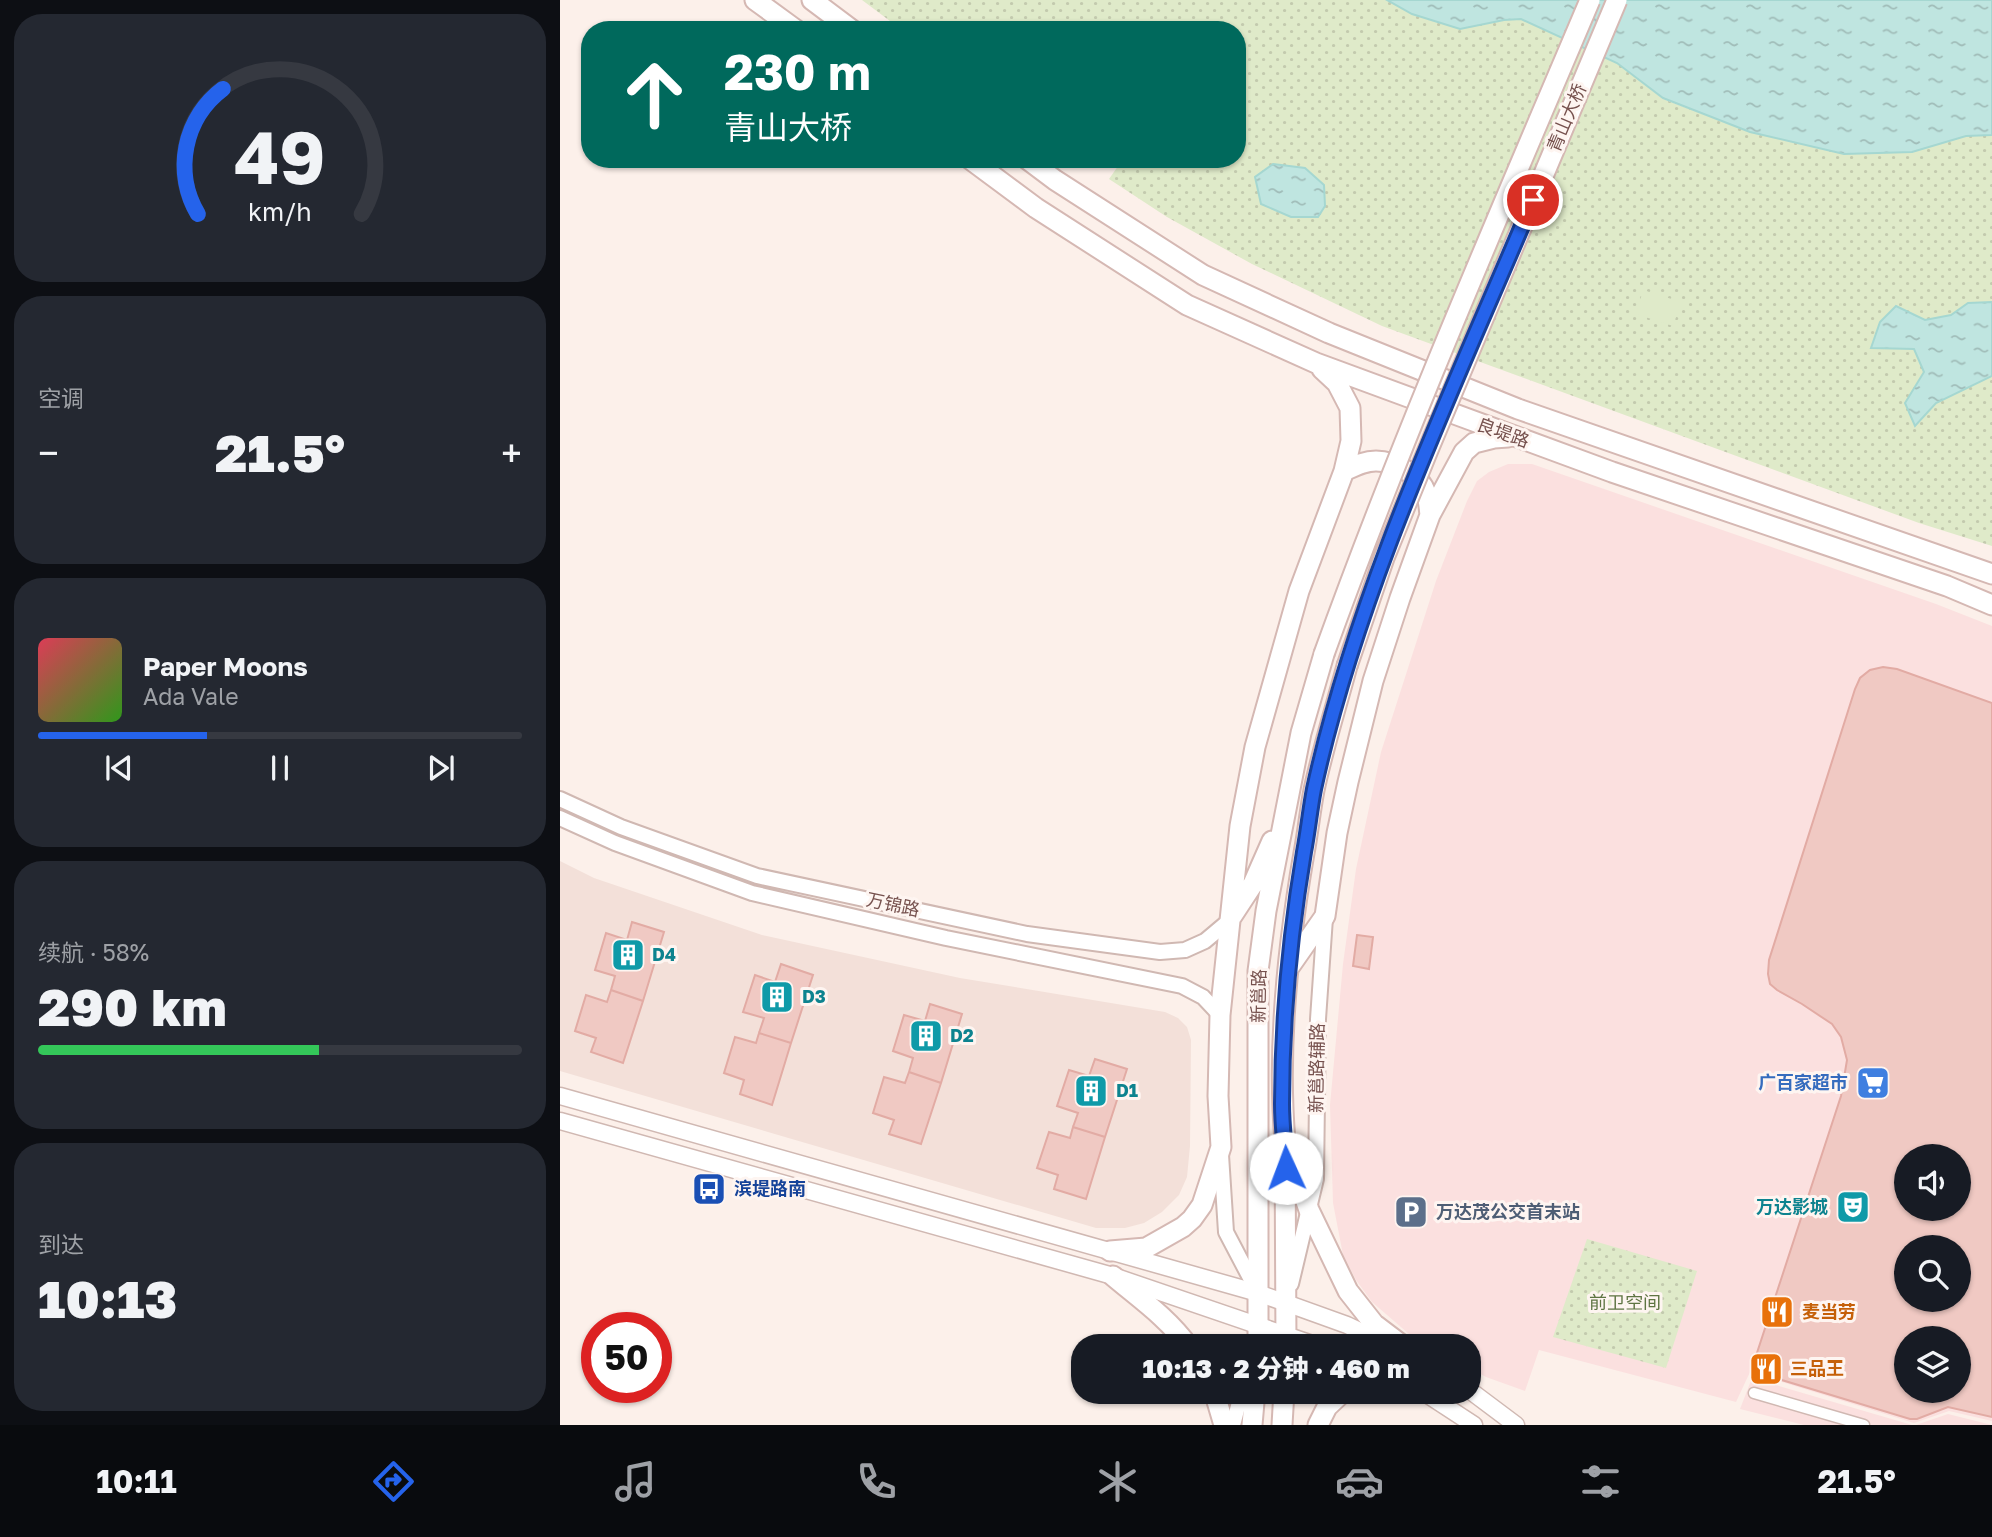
<!DOCTYPE html>
<html lang="zh">
<meta charset="utf-8">
<style>
:root{--surface:#171b24;--page:#242831;--text:#f1f3f6;--muted:#9ea1a6;--line:#363941;--accent:#2563eb}
body{margin:0;font-family:"Golos Text","Noto Sans SC",sans-serif;background:var(--page);color:var(--text);height:100vh;display:flex;flex-direction:column;font-size:26px;white-space:nowrap}
*{box-sizing:border-box;margin:0}
p{font-size:23px;color:var(--muted)}
.icon{flex:none;width:38px;height:38px;fill:none;stroke:currentColor;stroke-width:2;stroke-linecap:round;stroke-linejoin:round}
.map{position:relative;flex:1;overflow:hidden}
.panel{display:flex;flex-direction:column;gap:14px;padding:14px;background:#0d0f14;width:560px}
.panel>*{flex:none}
.guide{position:absolute;left:21px;top:21px;width:665px;height:147px;border-radius:28px;box-shadow:0 2px 5px #0004;background:#00695c;color:#fff;overflow:hidden}
.tools{position:absolute;left:1334px;top:1144px;display:grid;gap:14px}
.tools a{display:grid;place-items:center;width:77px;height:77px;border-radius:50%;background:var(--surface);box-shadow:0 2px 5px #0004;font-size:35px}
.speed{position:absolute;left:21px;top:1312px;display:flex;gap:14px;font-size:35px;font-weight:700;text-align:center}
.speed>*{display:grid;place-content:center;width:91px;height:91px;border-radius:50%;background:var(--surface);box-shadow:0 2px 5px #0004;line-height:1}
.speed .limit{border:10px solid #d22;background:#fff;color:#111}
.pin{position:absolute;display:grid;place-items:center;width:60px;height:60px;color:#fff;margin:-30px;border:4px solid #fff;border-radius:50%;box-shadow:0 2px 7px #0007}
.me{position:absolute;width:77px;margin:-38px;rotate:358deg;stroke-linejoin:round;filter:drop-shadow(0 0 5px #0008)}
.turn{display:flex;align-items:center;gap:24px;height:147px;padding:0 28px;font-size:32px}
.turn .icon{width:91px;height:91px;stroke-width:2.5}
.turn b{display:block;font-size:49px;line-height:60px}
.big{font-size:52px;font-weight:800;line-height:1.1}
.panel .widget{flex:1;display:flex;flex-direction:column;justify-content:center;gap:10px;min-width:0;padding:0 24px;border-radius:28px;background:var(--page)}
.panel .dial{align-items:center;gap:0}
.dial svg{height:182px;overflow:visible;fill:none;stroke:var(--line);stroke-width:7;stroke-linecap:round;text-anchor:middle}
.dial text{fill:var(--text);stroke:none}
.song{display:flex;align-items:center;gap:21px}
.cover{width:84px;height:84px;border-radius:10px;background:linear-gradient(135deg,hsl(350 70% 55%),hsl(110 70% 35%))}
.played{height:7px;border-radius:4px;background:linear-gradient(90deg,var(--accent) 35%,var(--line) 35%)}
.keys{display:flex;justify-content:space-around;direction:ltr}
.heat{display:flex;justify-content:space-between;align-items:center;font-size:38px;direction:ltr}
.charge{height:10px;border-radius:5px;background:linear-gradient(90deg,#34c759 58%,var(--line) 0)}
.trip{position:absolute;left:511px;top:1334px;width:410px;height:70px;border-radius:28px;background:var(--surface);box-shadow:0 2px 5px #0004;font-weight:800;line-height:70px;text-align:center}
.menu{display:flex;height:112px;justify-content:space-around;align-items:center;background:#090b0e;color:var(--muted)}
.menu .icon{width:49px;height:49px}
.menu .on{color:var(--accent)}
.menu b{font-size:32px;color:var(--text)}
main{display:flex;flex:1;min-height:0}
.map>svg:first-child{display:block}
.residential{fill:#f3e0d9}
.commercial{fill:#fbe0df;fill-rule:evenodd}
.park{fill:url(#park-dots)}
.garden{fill:#dfeac9}
.water{fill:url(#water-ripples);stroke:#a5d7d1;stroke-width:2}
.building{fill:#f0c9c3;stroke:#e2aba4;stroke-width:2;fill-rule:evenodd}
.lines{fill:none;stroke-linecap:round;stroke-linejoin:round}
.pedestrian-casing{stroke:#d0b8b2;stroke-width:13}
.minor-casing{stroke:#d0b8b2;stroke-width:18}
.tertiary-casing{stroke:#d0b8b2;stroke-width:19}
.secondary-casing{stroke:#d5b8b3;stroke-width:23}
.pedestrian{stroke:#fff;stroke-width:10}
.minor{stroke:#fff;stroke-width:14}
.tertiary{stroke:#fff;stroke-width:16}
.secondary{stroke:#fff;stroke-width:19}
.secondary-bridge-casing{stroke:#d5b8b3;stroke-width:23;stroke-linecap:butt}
.secondary-bridge{stroke:#fff;stroke-width:19}
.route-casing{stroke:#184099;stroke-width:18}
.route{stroke:#2563eb;stroke-width:12}
.labels{text-anchor:middle;stroke-width:6;stroke-linejoin:round;paint-order:stroke}
.street-label{font-size:18px;fill:#76514e;stroke:#fef5f1}
.culture-label{font-size:18px;font-weight:bold;fill:#0d838f;stroke:#fef5f1;text-anchor:start}
.shop-label{font-size:18px;font-weight:bold;fill:#366cbe;stroke:#fef5f1;text-anchor:end}
.transit-label{font-size:18px;font-weight:bold;fill:#164399;stroke:#fef5f1;text-anchor:start}
.service-label{font-size:18px;font-weight:bold;fill:#4e5e75;stroke:#fef5f1;text-anchor:start}
.park-label{font-size:18px;fill:#5f7543;stroke:#fef5f1}
.food-label{font-size:18px;font-weight:bold;fill:#c56008;stroke:#fef5f1;text-anchor:start}
</style>
<main>
<section class="panel">
<div class="widget dial"><svg viewBox="0 0 100 80">
<path d="M14 69A42 42 0 1 1 86 69"/>
<path d="M14 69A42 42 0 0 1 25 14" stroke="#2563eb"/>
<text x="50" y="56" font-size="32" font-weight="700">49</text>
<text x="50" y="72" font-size="11">km/h</text>
</svg></div>
<div class="widget"><p>空调</p>
<div class="heat"><a>−</a><b class="big">21.5°</b><a>+</a></div>
</div>
<div class="widget">
<div class="song"><i class="cover"></i><div><b>Paper Moons</b><p>Ada Vale</p></div></div>
<div class="played"></div>
<div class="keys"><svg class="icon" aria-label="previous" viewBox="0 0 24 24"><path d="M18 5L8 12l10 7zM5 5v14"/></svg><svg class="icon" aria-label="pause" viewBox="0 0 24 24"><path d="M8 5v14M16 5v14"/></svg><svg class="icon" aria-label="next" viewBox="0 0 24 24"><path d="M6 5l10 7-10 7zM19 5v14"/></svg></div>
</div>
<div class="widget"><p>续航 · 58%</p><b class="big">290 km</b><div class="charge"></div></div>
<div class="widget"><p>到达</p><b class="big">10:13</b></div>
</section>
<div class="map">
<svg width="1432" height="1425" viewBox="0 0 1432 1425">
<defs>
<pattern id="park-dots" width="8" height="8" patternUnits="userSpaceOnUse" patternTransform="scale(1.75)"><rect width="8" height="8" fill="#dfeac9"/><path d="M2 2h.1M6 6h.1" fill="none" stroke="#c3caae" stroke-width="1.8" stroke-linecap="round"/></pattern>
<pattern id="water-ripples" width="26" height="14" patternUnits="userSpaceOnUse" patternTransform="scale(1.75)"><rect width="26" height="14" fill="#bfe5e0"/><path d="M2 4q2-2 4 0t4 0M15 11q2-2 4 0t4 0" fill="none" stroke="#a0bcb8"/></pattern>
</defs>
<rect width="100%" height="100%" fill="#fcf0ea"/>
<path class="residential" d="M0,861L34,878L202,935L400,978L605,1012L618,1018L627,1027L631,1040L630,1146L627,1177L619,1195L602,1212L584,1223L565,1228H536L0,1071Z"/>
<path class="commercial" d="M948,464H972L1376,604L1432,626V1421L1389,1411L1354,1423L1190,1372L1176,1402L979,1350L965,1391L926,1377L908,1367V1346H870L849,1334L812,1302L796,1280L783,1255L773,1203L770,1105L783,964L796,869L821,752L876,581L907,501L917,481L929,472ZM1346,1157H1398V1209H1346ZM1346,1248H1398V1300H1346ZM1346,1339H1398V1391H1346Z
M1192,1378L1352,1425H1244L1180,1409Z
M1388,1414L1432,1425H1356Z"/>
<path class="park" d="M302,0H827L852,14L900,29L944,20L961,19L1057,63L1103,99L1190,132L1284,154L1352,152L1406,136L1432,135V546L1359,523L822,326L692,264L607,217L549,179L563,159H677V30H342Z
M1027,1239L1137,1271L1106,1368L993,1337Z"/>
<path class="garden" d="M1083,290L1121,302L1113,326L1076,314Z"/>
<path class="water" d="M827,0H1432V135L1406,136L1352,152L1284,154L1190,132L1103,98L1057,63L961,19L944,20L900,29L852,14Z
M713,164L745,168L764,185L765,206L758,217H731L701,204L695,177Z
M1432,302V376L1376,403L1355,426L1345,403L1364,372L1354,349L1311,348L1320,322L1336,306L1365,320L1391,315L1408,303Z"/>
<path class="building" d="M1323,667L1337,669L1432,703V1417L1388,1407L1357,1419H1350L1202,1374L1195,1367L1194,1362L1281,1096L1287,1060L1281,1037L1272,1024L1242,1004L1217,990L1210,984L1208,974L1209,960L1295,689L1300,678L1310,670ZM1346,1157H1398V1209H1346ZM1346,1248H1398V1300H1346ZM1346,1339H1398V1391H1346Z
M72,922L104,932L83,1001L51,990L55,976L35,970L46,933L67,940Z
M797,935L813,937L809,969L793,966Z
M221,964L253,975L231,1043L199,1033L204,1018L183,1012L195,975L215,982Z
M51,990L83,1001L63,1063L31,1052L36,1038L15,1031L26,995L47,1002Z
M370,1004L402,1014L381,1083L349,1072L353,1058L333,1051L344,1015L365,1021Z
M199,1033L231,1043L212,1105L180,1094L184,1080L164,1073L175,1037L196,1043Z
M535,1059L567,1069L545,1137L513,1127L518,1113L497,1106L509,1070L529,1076Z
M349,1072L381,1083L361,1144L329,1134L334,1120L313,1113L324,1077L345,1083Z
M513,1127L545,1137L526,1199L494,1189L498,1175L477,1168L489,1132L510,1138Z"/>
<g class="lines">
<defs>
<path id="pedestrian" d="M1194,1393L1304,1425"/>
<path id="minor" d="M0,799L61,827L197,876L467,934L600,952L625,950L645,941L670,920
M0,818L55,843L192,893L386,938L622,986L643,997L660,1015
M661,1155L666,1232L697,1291
M731,1284L756,1179L758,1019L765,918
M673,1425L682,1391"/>
<path id="tertiary" d="M0,1096L698,1293L787,1325L831,1346
M0,1121L553,1276L758,1346
M908,1389L956,1425
M862,1391L914,1425"/>
<path id="secondary" d="M195,0L236,30
M252,0L292,30
M410,159L476,208L627,305L756,363L1052,472L1387,586L1432,605
M467,159L495,180L643,275L769,333L958,409L1432,574
M784,471C795,466 804,461 816,461C835,461 860,475 866,493C869,500 869,508 870,515
M672,916L693,884L712,841
M730,966L765,916L777,833L788,782L813,681L840,598L870,515L904,452L914,443L934,438L948,437
M731,1159L749,1210L788,1291L814,1324L843,1346
M550,1251L586,1248L623,1227L632,1219L642,1205L661,1147L658,1096L660,1015L680,826L695,747L739,591L784,471L791,441L790,408L777,383L762,369
M553,1276C579,1298 608,1318 628,1346
M698,1346V971L706,911L741,733L764,654
M726,1346L725,1141C717,1048 728,945 744,853C748,832 750,811 754,790C763,748 776,707 787,666
M654,1391L664,1425
M692,1425L695,1391
M722,1425L724,1391
M758,1425L767,1407L784,1391"/>
</defs>
<use href="#pedestrian" class="pedestrian-casing"/>
<use href="#minor" class="minor-casing"/>
<use href="#tertiary" class="tertiary-casing"/>
<use href="#secondary" class="secondary-casing"/>
<use href="#pedestrian" class="pedestrian"/>
<use href="#minor" class="minor"/>
<use href="#tertiary" class="tertiary"/>
<use href="#secondary" class="secondary"/>
<defs>
<path id="secondary-bridge" d="M764,654C844,432 938,217 1030,0
M787,666L824,558L868,450L1057,0"/>
</defs>
<use href="#secondary-bridge" class="secondary-bridge-casing"/>
<use href="#secondary-bridge" class="secondary-bridge"/>
</g>
<g class="lines">
<defs>
<path id="route" d="M726,1168C725,1147 722,1126 722,1104C722,1020 730,935 744,852C748,831 750,810 754,789C798,587 893,390 973,200"/>
</defs>
<use href="#route" class="route-casing"/>
<use href="#route" class="route"/>
</g>
<defs>
<symbol id="building-square" viewBox="-11 -11 22 22"><rect x="-9" y="-9" width="18" height="18" rx="4" fill="#0f9aa8" stroke="#fef5f1"/><path d="M-4-6H4V6H1V3H-1V6H-4ZM-2.5-4.3h1.7v1.8h-1.7ZM.8-4.3h1.7v1.8H.8ZM-2.5-1h1.7V.8h-1.7ZM.8-1h1.7V.8H.8Z" fill="#fff"/></symbol>
<symbol id="supermarket-square" viewBox="-11 -11 22 22"><rect x="-9" y="-9" width="18" height="18" rx="4" fill="#3f7fe0" stroke="#fef5f1"/><path d="M-6-5.5h2.5l.6 2H6L4.5 2H-2.5L-4.4-4H-6ZM-1.5 3.2a1.3 1.3 0 1 0 .1 0ZM3 3.2a1.3 1.3 0 1 0 .1 0Z" fill="#fff"/></symbol>
<symbol id="bus-square" viewBox="-11 -11 22 22"><rect x="-9" y="-9" width="18" height="18" rx="4" fill="#1a4fb4" stroke="#fef5f1"/><path d="M-5-6H5V4H4V6H2V4H-2V6H-4V4H-5ZM-3.5-4V0h7V-4ZM-3.5 1.2v1.5H-2V1.2ZM2 1.2v1.5H3.5V1.2Z" fill="#fff"/></symbol>
<symbol id="theatre-square" viewBox="-11 -11 22 22"><rect x="-9" y="-9" width="18" height="18" rx="4" fill="#0f9aa8" stroke="#fef5f1"/><path d="M-5-5.5Q0-4 5-5.5V0Q5 5 0 6Q-5 5-5 0ZM-3.3-2.5H-1v1.5H-3.3ZM1-2.5H3.3v1.5H1ZM-2.8 1Q0 5.5 2.8 1Z" fill="#fff"/></symbol>
<symbol id="parking-square" viewBox="-11 -11 22 22"><rect x="-9" y="-9" width="18" height="18" rx="4" fill="#5c6f8a" stroke="#fef5f1"/><path d="M-3.5-5.5H1a3.5 3.5 0 0 1 0 7H-1V5.5H-3.5ZM-1-3.4V-.6H.8a1.4 1.4 0 0 0 0-2.8Z" fill="#fff"/></symbol>
<symbol id="restaurant-square" viewBox="-11 -11 22 22"><rect x="-9" y="-9" width="18" height="18" rx="4" fill="#e8710a" stroke="#fef5f1"/><path d="M-5-6h1v4h1v-4h1v4h1v-4h1v5L-1.5 .5V6h-2V.5L-5-1ZM5-6V6H3V1.5H1.5Q1.5-4 5-6Z" fill="#fff"/></symbol>
</defs>
<g fill-rule="evenodd">
<use href="#building-square" x="49" y="936" width="38" height="38"/>
<use href="#building-square" x="198" y="978" width="38" height="38"/>
<use href="#building-square" x="347" y="1017" width="38" height="38"/>
<use href="#supermarket-square" x="1294" y="1064" width="38" height="38"/>
<use href="#building-square" x="512" y="1072" width="38" height="38"/>
<use href="#bus-square" x="130" y="1170" width="38" height="38"/>
<use href="#theatre-square" x="1274" y="1188" width="38" height="38"/>
<use href="#parking-square" x="832" y="1193" width="38" height="38"/>
<use href="#restaurant-square" x="1198" y="1293" width="38" height="38"/>
<use href="#restaurant-square" x="1187" y="1350" width="38" height="38"/>
</g>
<g class="labels">
<g class="street-label">
<text transform="translate(1007 118) rotate(-67)" y="6">青山大桥</text>
<text transform="translate(943 433) rotate(20)" y="6">良堤路</text>
<text transform="translate(333 905) rotate(12)" y="6">万锦路</text>
<text transform="translate(699 996) rotate(-89)" y="6">新邕路</text>
<text transform="translate(757 1068) rotate(-89)" y="6">新邕路辅路</text>
</g>
<g class="culture-label">
<text x="92" y="961">D4</text>
<text x="242" y="1003">D3</text>
<text x="390" y="1042">D2</text>
<text x="556" y="1097">D1</text>
<text x="1268" y="1213" text-anchor="end">万达影城</text>
</g>
<g class="shop-label">
<text x="1288" y="1089">广百家超市</text>
</g>
<g class="transit-label">
<text x="174" y="1195">滨堤路南</text>
</g>
<g class="service-label">
<text x="876" y="1218">万达茂公交首末站</text>
</g>
<g class="park-label">
<text x="1065" y="1309">前卫空间</text>
</g>
<g class="food-label">
<text x="1242" y="1318">麦当劳</text>
<text x="1230" y="1375">三品王</text>
</g>
</g>
</svg>
<div class="tools">
<a><svg class="icon" aria-label="sound" viewBox="0 0 24 24"><path d="M4 9h4l5-4v14l-5-4H4zM17 9q2 3 0 6"/></svg></a>
<a><svg class="icon" aria-label="search" viewBox="0 0 24 24"><circle cx="10" cy="10" r="6"/><path d="M15 15l6 6"/></svg></a>
<a><svg class="icon" aria-label="layers" viewBox="0 0 24 24"><path d="M12 4l9 5-9 5-9-5zM3 14l9 5 9-5"/></svg></a>
</div>
<div class="speed"><div class="limit">50</div></div>
<div class="pin" style="left:973px;top:200px;background:#d93025"><svg class="icon" aria-label="arrive" viewBox="0 0 24 24"><path d="M6 21V4h12l-3 4 3 4H6"/></svg></div>
<svg class="me" style="left:726px;top:1168px" viewBox="-20 -20 40 40"><circle r="19" fill="#fff"/><path d="M0-13L10 11 0 6-10 11z" fill="#2563eb"/></svg>
<div class="trip">10:13 · 2 分钟 · 460 m</div>
<div class="guide">
<div class="turn"><svg class="icon" aria-label="ahead" viewBox="0 0 24 24"><path d="M12 20V5M6 11l6-6 6 6"/></svg><div><b>230 m</b>青山大桥</div></div>
</div>
</div>
</main>
<nav class="menu">
<b>10:11</b>
<svg class="icon on" aria-label="directions" viewBox="0 0 24 24"><path d="M12 3l9 9-9 9-9-9zM9 14v-3h6M13 9l2 2-2 2"/></svg>
<svg class="icon" aria-label="music" viewBox="0 0 24 24"><path d="M9 18V5l10-2v13"/><circle cx="6" cy="18" r="3"/><circle cx="16" cy="16" r="3"/></svg>
<svg class="icon" aria-label="phone" viewBox="0 0 24 24"><path d="M5 4h4l2 5-3 2q2 4 5 5l2-3 5 2v4C11 20 4 13 5 4z"/></svg>
<svg class="icon" aria-label="climate" viewBox="0 0 24 24"><path d="M12 3v18M4 7l16 10M4 17L20 7"/></svg>
<svg class="icon" aria-label="car" viewBox="0 0 24 24"><path d="M5 17H2v-5l4-1 3-4h7l3 4 3 1v5h-3M9 17h6M6 11h13"/><circle cx="7" cy="17" r="2"/><circle cx="17" cy="17" r="2"/></svg>
<svg class="icon" aria-label="filters" viewBox="0 0 24 24"><path d="M4 7h16M4 17h16"/><circle cx="9" cy="7" r="2"/><circle cx="15" cy="17" r="2"/></svg>
<b>21.5°</b>
</nav>
